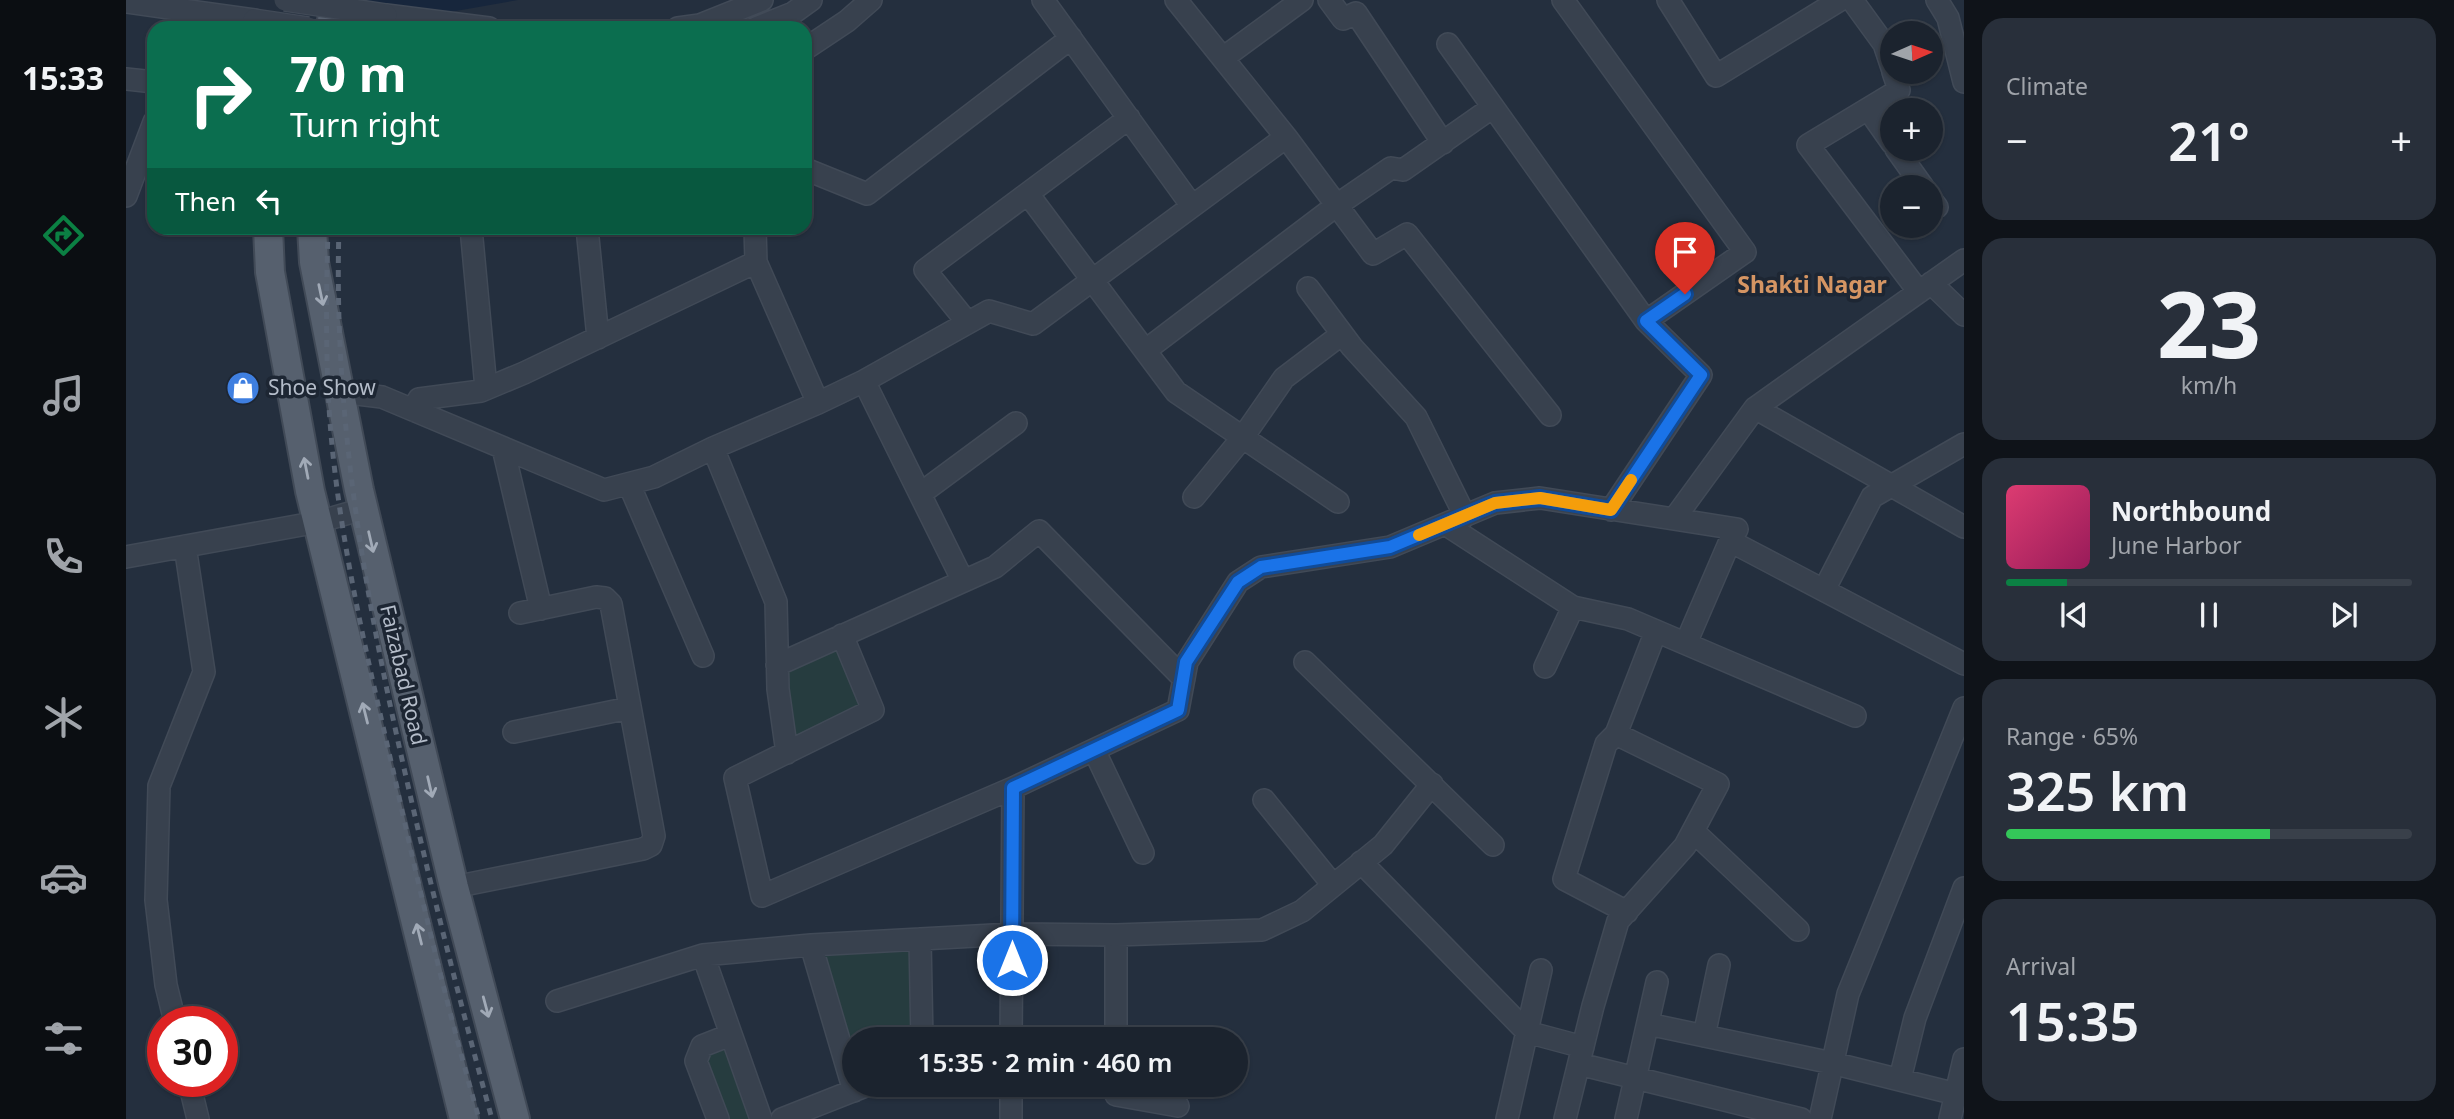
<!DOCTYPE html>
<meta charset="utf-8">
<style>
:root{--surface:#1b232e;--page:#282f3a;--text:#f1f3f6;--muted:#a0a4aa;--line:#39404a;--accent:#0b8043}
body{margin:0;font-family:"Noto Sans",sans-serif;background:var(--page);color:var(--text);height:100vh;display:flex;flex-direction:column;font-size:26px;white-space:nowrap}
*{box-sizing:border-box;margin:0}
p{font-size:23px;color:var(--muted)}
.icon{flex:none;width:38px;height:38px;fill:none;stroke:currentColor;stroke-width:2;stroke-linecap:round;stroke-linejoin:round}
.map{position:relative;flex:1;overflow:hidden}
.sheet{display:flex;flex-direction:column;gap:18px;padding:18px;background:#0f1319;width:490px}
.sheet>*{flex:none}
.top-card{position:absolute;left:21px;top:21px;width:665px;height:214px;border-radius:21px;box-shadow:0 2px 5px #0004,0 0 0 2px var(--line);background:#0b6e4f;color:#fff;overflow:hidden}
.needle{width:46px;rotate:87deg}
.tools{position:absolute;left:1754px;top:21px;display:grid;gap:14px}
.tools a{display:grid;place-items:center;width:63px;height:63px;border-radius:50%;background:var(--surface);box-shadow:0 2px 5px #0004,0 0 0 2px var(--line);font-size:35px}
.speed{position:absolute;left:21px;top:1006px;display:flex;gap:14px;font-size:35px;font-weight:700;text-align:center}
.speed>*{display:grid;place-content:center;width:91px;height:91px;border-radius:50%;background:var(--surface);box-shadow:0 2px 5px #0004,0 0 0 2px var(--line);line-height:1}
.speed .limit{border:10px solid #d22;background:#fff;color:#111}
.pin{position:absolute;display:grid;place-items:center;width:60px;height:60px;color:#fff;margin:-72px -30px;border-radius:50% 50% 50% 0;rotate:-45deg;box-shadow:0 0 7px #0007}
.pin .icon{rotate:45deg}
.me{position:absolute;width:77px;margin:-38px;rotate:0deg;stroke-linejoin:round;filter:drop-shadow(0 0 5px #0008)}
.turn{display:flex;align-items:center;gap:24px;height:147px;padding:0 28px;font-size:32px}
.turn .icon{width:91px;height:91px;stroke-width:2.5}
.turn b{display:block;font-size:49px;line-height:60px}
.then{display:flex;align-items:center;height:66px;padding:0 28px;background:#0003;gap:14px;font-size:26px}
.big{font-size:52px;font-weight:600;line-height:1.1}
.sheet .widget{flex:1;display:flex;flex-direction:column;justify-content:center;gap:10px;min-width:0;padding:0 24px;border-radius:21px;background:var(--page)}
.sheet .dial{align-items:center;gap:0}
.dial b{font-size:91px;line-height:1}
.song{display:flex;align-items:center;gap:21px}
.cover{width:84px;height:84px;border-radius:10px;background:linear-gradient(135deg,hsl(340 70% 55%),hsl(330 70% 35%))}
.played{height:7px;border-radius:4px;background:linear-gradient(90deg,var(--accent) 15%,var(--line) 15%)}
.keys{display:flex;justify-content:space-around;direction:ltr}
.heat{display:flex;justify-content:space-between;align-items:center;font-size:38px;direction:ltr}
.charge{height:10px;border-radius:5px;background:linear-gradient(90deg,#34c759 65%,var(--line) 0)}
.trip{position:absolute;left:716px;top:1027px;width:406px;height:70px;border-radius:35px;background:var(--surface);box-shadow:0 2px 5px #0004,0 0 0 2px var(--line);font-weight:600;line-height:70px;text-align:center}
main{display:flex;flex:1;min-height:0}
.tab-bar{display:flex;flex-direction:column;width:126px;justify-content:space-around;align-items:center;background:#0b0e12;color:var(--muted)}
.tab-bar .icon{width:49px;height:49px}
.tab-bar .current{color:var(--accent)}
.tab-bar b{font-size:32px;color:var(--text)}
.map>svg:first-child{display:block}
.green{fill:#263c3f}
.water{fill:#17263c}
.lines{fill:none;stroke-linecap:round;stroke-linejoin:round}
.minor-casing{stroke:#414a57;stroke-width:24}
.major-casing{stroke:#414a57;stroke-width:32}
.minor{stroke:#38414e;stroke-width:21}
.major{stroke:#56606e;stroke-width:28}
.rail{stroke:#5a6575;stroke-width:5;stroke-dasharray:7 7;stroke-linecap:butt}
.minor-bridge-casing{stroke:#414a57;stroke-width:24;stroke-linecap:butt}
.minor-bridge{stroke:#38414e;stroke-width:21}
.oneway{stroke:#a1aab7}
.route-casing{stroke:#114b97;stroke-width:18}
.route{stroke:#1a73e8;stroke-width:12}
.slow{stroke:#f59e0b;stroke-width:12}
.labels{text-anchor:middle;stroke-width:7;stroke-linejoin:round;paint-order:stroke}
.poi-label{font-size:21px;fill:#b4bcc9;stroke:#1d2633;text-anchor:start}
.street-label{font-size:21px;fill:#b4bcc9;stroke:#1d2633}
.neighbourhood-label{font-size:23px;font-weight:bold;fill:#d59563;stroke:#1d2633}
</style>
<main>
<nav class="tab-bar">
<b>15:33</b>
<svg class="icon current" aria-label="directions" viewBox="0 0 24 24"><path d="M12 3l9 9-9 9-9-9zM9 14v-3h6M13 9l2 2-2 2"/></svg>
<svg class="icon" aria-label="music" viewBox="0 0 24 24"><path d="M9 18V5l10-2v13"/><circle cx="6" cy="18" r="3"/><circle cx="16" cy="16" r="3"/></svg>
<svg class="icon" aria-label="phone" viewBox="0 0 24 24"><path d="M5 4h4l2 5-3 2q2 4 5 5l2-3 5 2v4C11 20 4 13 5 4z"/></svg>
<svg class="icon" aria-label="climate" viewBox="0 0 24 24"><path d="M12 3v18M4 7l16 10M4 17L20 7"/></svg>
<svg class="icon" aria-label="car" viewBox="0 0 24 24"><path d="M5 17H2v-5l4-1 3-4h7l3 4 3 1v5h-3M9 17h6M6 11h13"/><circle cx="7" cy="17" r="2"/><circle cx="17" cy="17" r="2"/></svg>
<svg class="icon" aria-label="filters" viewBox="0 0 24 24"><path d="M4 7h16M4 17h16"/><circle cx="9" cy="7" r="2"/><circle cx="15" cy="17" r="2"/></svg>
</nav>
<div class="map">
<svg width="1838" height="1119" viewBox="0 0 1838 1119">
<rect width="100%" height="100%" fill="#242f3e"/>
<path class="green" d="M714,642L742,707L664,744L656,669Z
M790,945L791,1039L728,1040V1072L693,951Z
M602,1043L627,1119H601L577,1052Z"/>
<path class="water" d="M218,0H392L307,15Z"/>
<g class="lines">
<defs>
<path id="minor" d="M917,0L1066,206
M1050,0L1160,137L1247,254L1281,234L1424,415
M1203,0L1217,19L1230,13L1317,143
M1437,0L1619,252L1520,321
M1542,0L1590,76L1714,0
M1726,0L1758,44L1766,68
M1811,0L1822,18L1838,82
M0,2L128,20
M260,15L363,28
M552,28L574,25L636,0
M630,28L667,13L685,0
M1322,44L1520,321L1575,375L1485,510
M679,49L721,21L745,0
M1097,58L1176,0
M1767,72L1773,90L1682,145L1793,292
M0,79L28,82
M1742,109L1766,143
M1770,149L1797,187
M679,169L741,194L945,38
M902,194L1050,392L1212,502
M0,196L28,122
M1804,198L1811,207
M345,228L360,388
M461,228L472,338
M629,228L630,262L692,403
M1805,283L1838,315
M1182,288L1226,347L1290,417L1339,516
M841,322L799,270L1003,118
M1020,350L1211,205L1265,168L1277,170L1367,107
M738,381L837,581
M215,392L256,397L478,490L528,477L587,448L692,403L738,381L863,311L907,324L1160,137
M1629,408L1838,527
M287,410L293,399L355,391L398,373L630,262
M377,448L415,609
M587,448L650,602L652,689L661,753
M503,484L577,656
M794,494L890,423
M1068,497L1117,437L1158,378L1216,334
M1548,519L1629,408L1838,260
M1319,524L1447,607L1502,619L1729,716
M0,557L192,522L237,509
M1698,590L1746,497L1838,444
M716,635L747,710L609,778L636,896L887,788L1052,710L1061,662L1112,582L1135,567L1264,547L1369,503L1414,498L1611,529L1604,541L1838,664
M1560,643L1604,541
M1179,662L1367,845
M651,665L869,567L913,531L1058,679
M1419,667L1447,607
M388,732L503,708
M1490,734L1480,744L1438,879L1501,912
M968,750L1017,853
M1138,800L1207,885
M1567,831L1672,930
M1235,862L1401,1032L1457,1047
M328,887L517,849L525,845L528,836L485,604L479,598L470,597L394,613
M794,939L796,1040
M685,945L728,1091
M577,955L635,1119
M431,1001L577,955L685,945L886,934L990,935L1136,930L1176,911L1257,845L1306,784
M49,1022L40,985L30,900L33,786L78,672L59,546
M1522,1024L1706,1063L1830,1094
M1578,1036L1593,965
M885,1040L887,788
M990,1040V935
M1453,1064L1675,1119
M1774,1079L1789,1018L1838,888
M63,1082L72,1119
M990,1085V1095L1052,1106
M592,1119L570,1061L576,1046L604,1035
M656,1119L742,1085
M885,1119V1085
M1381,1119L1415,970
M1439,1119L1467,1006L1492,921L1559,846L1592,784L1490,734L1530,631
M1500,1119L1531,982
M1694,1119L1722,994L1838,708
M1824,1119L1838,1059"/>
<path id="major" d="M205,28L209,0
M142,228L144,272L184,491L338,1119
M186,228L188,262L233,490L328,887L389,1119"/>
</defs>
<use href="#minor" class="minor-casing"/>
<use href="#major" class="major-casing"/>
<use href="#minor" class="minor"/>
<use href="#major" class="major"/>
<path class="rail" d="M219,28L223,0
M232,28L235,0
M202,228C200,299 199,373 206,445C217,558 244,669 269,779C294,893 321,1007 353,1119
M213,228C207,418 240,604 283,790C308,900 336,1010 366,1119"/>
<defs>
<path id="minor-bridge" d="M159,0L260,15
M128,20L182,28"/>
</defs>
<use href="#minor-bridge" class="minor-bridge-casing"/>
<use href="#minor-bridge" class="minor-bridge"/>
</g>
<defs><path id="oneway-shaft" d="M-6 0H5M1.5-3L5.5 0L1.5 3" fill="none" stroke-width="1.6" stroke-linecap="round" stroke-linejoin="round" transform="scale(1.75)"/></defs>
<g class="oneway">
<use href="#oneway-shaft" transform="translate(195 295) rotate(78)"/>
<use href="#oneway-shaft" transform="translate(180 468) rotate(-101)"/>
<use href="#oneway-shaft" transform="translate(245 542) rotate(77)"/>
<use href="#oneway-shaft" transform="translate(239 713) rotate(-104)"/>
<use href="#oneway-shaft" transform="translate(304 787) rotate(77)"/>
<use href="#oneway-shaft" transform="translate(293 934) rotate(-104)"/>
<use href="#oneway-shaft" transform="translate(360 1007) rotate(75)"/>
</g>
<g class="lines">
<defs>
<path id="route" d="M886,960L887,788L1052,710L1060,662L1112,582L1135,567L1264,547L1369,503L1414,498L1485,510L1575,375L1520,321L1559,294"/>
</defs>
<use href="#route" class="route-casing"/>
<use href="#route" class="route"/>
<path class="slow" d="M1293,535L1369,503L1414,498L1485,510L1505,480"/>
</g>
<defs>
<symbol id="shop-disc" viewBox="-11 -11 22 22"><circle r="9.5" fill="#3f7fe0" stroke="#1d2633"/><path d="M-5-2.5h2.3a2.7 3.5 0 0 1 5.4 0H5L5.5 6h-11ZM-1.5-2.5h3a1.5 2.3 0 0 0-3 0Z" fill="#fff"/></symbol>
</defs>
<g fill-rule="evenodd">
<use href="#shop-disc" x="98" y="369" width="38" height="38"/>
</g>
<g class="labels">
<g class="poi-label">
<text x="142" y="395">Shoe Show</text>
</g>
<g class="street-label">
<text transform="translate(277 675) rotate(77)" y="7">Faizabad Road</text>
</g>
<g class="neighbourhood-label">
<text x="1686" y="293">Shakti Nagar</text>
</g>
</g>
</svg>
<div class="tools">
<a><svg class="needle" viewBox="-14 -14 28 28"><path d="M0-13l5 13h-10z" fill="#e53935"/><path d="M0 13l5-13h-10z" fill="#a0a4aa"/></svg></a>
<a>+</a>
<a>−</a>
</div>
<div class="speed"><div class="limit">30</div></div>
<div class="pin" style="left:1559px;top:294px;background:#d93025"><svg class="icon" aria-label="arrive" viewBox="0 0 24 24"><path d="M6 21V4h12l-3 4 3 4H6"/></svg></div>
<svg class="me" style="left:886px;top:960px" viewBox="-20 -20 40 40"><circle r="17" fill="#1a73e8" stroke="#fff" stroke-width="3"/><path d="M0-11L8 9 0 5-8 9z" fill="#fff"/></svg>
<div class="trip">15:35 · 2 min · 460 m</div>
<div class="top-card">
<div class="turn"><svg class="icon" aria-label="right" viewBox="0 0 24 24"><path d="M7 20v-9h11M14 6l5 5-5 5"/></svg><div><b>70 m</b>Turn right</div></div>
<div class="then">Then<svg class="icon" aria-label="left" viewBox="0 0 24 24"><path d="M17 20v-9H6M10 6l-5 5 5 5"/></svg></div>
</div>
</div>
<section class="sheet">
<div class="widget"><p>Climate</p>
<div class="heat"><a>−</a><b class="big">21°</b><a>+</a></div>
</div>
<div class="widget dial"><b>23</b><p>km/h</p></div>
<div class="widget">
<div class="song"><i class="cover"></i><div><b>Northbound</b><p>June Harbor</p></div></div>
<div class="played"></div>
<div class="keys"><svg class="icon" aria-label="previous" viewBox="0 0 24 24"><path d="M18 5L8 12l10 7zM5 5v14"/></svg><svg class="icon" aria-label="pause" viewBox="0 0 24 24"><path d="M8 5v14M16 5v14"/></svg><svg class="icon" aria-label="next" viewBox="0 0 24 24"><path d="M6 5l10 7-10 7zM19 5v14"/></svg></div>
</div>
<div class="widget"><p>Range · 65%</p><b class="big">325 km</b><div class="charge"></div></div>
<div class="widget"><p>Arrival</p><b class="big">15:35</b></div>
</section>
</main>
